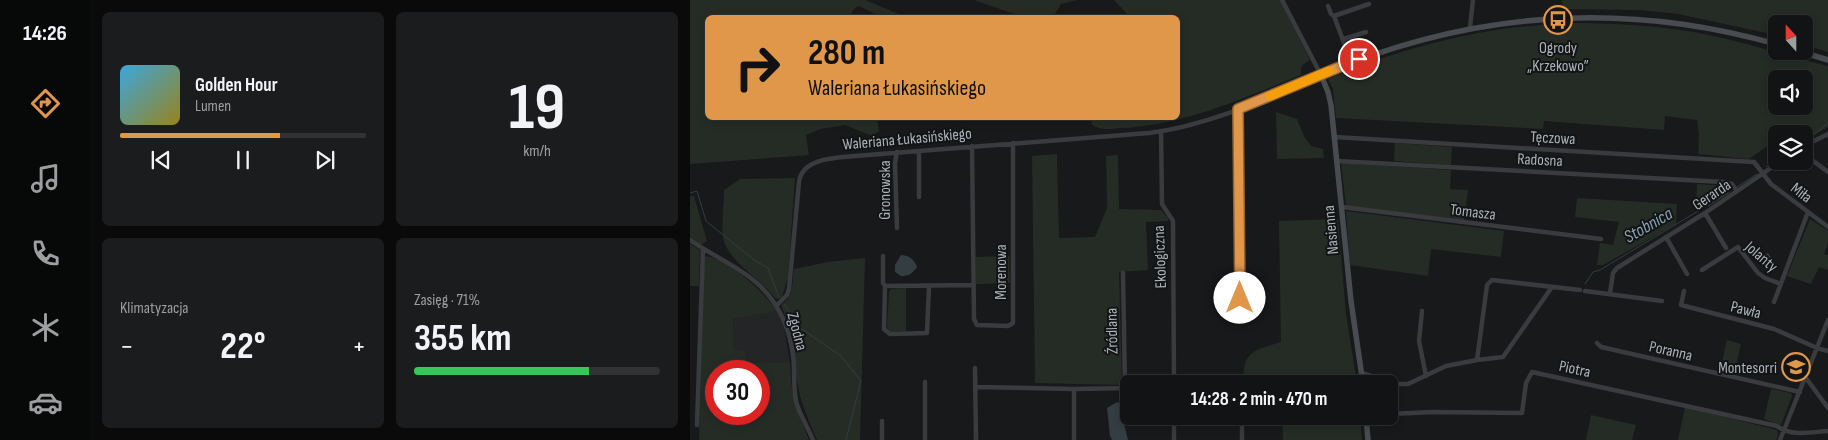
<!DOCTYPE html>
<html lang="pl">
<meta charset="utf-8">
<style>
:root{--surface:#121314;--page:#1b1c1d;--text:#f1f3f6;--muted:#9c9ea0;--line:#313234;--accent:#e1974a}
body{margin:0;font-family:"Sofia Sans Condensed",sans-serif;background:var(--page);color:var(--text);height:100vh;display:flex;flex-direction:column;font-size:19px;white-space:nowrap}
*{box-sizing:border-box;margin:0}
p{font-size:16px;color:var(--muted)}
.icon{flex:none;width:28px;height:28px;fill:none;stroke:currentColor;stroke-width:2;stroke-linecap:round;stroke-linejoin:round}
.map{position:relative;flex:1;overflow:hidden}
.details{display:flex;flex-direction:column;gap:12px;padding:12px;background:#0a0a0b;width:600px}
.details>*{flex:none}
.hud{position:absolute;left:15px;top:15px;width:475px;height:105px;border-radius:8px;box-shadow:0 2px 8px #0003,0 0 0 1px var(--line);background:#e1974a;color:#111;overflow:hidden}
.needle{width:32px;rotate:339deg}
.fabs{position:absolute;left:1078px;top:15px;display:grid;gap:10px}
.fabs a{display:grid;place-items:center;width:45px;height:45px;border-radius:8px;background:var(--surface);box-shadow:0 2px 8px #0003,0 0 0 1px var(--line);font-size:25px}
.speed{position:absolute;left:15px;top:360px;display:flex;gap:10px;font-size:25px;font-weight:700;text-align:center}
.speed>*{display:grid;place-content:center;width:65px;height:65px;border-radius:50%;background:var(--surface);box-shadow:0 2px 8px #0003,0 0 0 1px var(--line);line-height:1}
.speed .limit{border:8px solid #d22;background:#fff;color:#111}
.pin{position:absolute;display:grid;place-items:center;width:42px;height:42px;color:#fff;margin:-21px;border:2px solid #fff;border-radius:50%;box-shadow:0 1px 5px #0007}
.me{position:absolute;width:55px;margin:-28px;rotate:0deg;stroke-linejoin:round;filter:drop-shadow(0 0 4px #0008)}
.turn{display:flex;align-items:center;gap:18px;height:105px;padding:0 20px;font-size:22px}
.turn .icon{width:65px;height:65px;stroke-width:2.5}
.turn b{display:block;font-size:35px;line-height:42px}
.big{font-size:38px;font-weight:700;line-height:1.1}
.details .widget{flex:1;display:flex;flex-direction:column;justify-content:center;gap:8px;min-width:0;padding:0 18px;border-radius:8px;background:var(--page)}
.details .dial{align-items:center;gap:0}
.dial b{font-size:65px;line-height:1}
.song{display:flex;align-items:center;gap:15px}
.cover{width:60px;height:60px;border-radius:8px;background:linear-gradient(135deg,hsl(200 70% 55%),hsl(50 70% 35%))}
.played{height:5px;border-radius:2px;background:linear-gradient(90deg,var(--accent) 65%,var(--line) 65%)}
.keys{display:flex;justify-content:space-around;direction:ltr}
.heat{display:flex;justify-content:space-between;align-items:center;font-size:28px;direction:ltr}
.charge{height:8px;border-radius:4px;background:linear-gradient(90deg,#34c759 71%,var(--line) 0)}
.details .tiles{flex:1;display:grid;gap:12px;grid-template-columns:repeat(2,1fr)}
.trip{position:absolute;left:430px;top:375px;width:278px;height:50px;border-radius:8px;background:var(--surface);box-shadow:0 2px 8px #0003,0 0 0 1px var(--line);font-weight:700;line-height:50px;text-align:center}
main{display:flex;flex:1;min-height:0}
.dock{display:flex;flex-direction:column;width:90px;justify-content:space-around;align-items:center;background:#070808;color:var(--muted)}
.dock .icon{width:35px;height:35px}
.dock .selected{color:var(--accent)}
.dock b{font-size:22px;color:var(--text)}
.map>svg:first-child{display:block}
.built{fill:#242527}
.green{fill:#252c25;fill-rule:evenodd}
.water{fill:#333d42}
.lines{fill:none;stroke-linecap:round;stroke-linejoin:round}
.stream{stroke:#333d42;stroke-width:1}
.street{stroke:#3a3b3f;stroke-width:4.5}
.secondary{stroke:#484b4f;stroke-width:5.5}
.route-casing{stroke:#926230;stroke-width:12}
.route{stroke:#e1974a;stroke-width:9}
.slow{stroke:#f59e0b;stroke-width:9}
.labels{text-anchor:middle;stroke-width:4;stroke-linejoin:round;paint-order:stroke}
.poi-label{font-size:16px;fill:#acb2b9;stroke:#131415}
.street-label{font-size:16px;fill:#acb2b9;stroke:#131415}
.water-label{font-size:18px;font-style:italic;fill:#87a3b0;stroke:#131415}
</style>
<main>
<nav class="dock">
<b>14:26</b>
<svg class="icon selected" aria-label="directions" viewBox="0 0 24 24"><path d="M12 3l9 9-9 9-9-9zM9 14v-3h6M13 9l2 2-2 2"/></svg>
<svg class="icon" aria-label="music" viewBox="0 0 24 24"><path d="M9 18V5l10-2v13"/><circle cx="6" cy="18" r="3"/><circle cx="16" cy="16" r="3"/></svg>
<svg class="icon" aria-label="phone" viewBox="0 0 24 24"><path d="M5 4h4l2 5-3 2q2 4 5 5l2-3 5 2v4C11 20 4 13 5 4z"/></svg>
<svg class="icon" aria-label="climate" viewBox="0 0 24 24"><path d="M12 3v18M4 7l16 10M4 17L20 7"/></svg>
<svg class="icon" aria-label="car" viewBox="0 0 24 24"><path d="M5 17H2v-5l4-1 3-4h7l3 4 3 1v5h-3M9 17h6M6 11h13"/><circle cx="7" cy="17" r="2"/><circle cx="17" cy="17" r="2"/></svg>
</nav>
<section class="details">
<div class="tiles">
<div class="widget">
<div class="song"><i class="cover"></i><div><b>Golden Hour</b><p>Lumen</p></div></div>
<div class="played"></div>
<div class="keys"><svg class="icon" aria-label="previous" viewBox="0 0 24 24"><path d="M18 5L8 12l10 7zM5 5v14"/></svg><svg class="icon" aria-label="pause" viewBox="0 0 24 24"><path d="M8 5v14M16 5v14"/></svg><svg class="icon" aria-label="next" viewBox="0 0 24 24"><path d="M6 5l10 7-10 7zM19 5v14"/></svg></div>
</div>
<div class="widget dial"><b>19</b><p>km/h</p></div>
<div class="widget"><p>Klimatyzacja</p>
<div class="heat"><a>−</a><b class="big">22°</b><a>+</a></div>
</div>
<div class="widget"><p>Zasięg · 71%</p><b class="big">355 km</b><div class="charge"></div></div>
</div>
</section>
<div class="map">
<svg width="1138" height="440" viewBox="0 0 1138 440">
<rect width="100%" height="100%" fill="#18191a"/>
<path class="built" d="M87,311L94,327L100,363H56L45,350L43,319Z"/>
<path class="green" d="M0,0H175L216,17H192L168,6L163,10L160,17L18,18V118H185L187,119L189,131L182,136L155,125L131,129L116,135L119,155L0,164Z
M284,0H388L371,4L363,17H333Z
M424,0H590L620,60C613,64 610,66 611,75C553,98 495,125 432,128C421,129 412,131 402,125L401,118H488V18L440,17Z
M872,0H1138V52L1114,45V24H1086V35L988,14L950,10L873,9Z
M874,23C922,23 971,25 1019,35C1059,43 1098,57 1138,66V127L1114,140V134H1086V140L1059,159L1008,154L1009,134L1007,120L975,116L974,130L854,121L853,129L646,118L643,89L638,79C694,55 752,38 812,29C832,26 853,25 874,23ZM1086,79H1114V106H1086Z
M586,112L607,119L614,136L621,146L633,149L634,158L587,159Z
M705,143L762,147L761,165L704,161Z
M367,154L369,238L405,237L417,208L416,156L428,155L429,209L471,210L478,218V221L456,222L458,270L429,272L432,385L345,383L342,156Z
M651,163L761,170L760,189L778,190L774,222L656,206Z
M105,178L98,277L92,297L88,299L85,298C71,279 36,260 33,237C31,222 34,205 34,190L50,179Z
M1007,184L1036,186L1040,188V193L1019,207L1006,205Z
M0,196H4L17,241L11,245L0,238Z
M887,198L987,204L986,224L913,265H907L910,243L923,245L929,222L885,217Z
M656,211L814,231L811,257L741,249L738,276L660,265Z
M648,219L656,314L667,384H554C551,350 566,350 591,342L589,221Z
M1120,219L1138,231V242L1134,254L1138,255V270L1129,267L1121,284L1097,276Z
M0,244L10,250L9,286H0Z
M14,256C36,256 75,293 87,311L43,319L45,350L54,351L57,363H100L102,389L105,404L119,440H9ZM26,371H69V414H26Z
M319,256L320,283L286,284V257Z
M175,258L170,440H127C119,421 110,402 107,381C103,352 103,334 91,305C104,297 102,283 104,269L138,262Z
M216,288V331L200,332L197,327L199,292L201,289Z
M1037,340L1051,344L1044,375L1030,371Z
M1081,389L1101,393L1102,396L1091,425L1074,419Z
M995,407L1087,430L1088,435L1086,440H988Z
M901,415L946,425L942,440H896Z
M581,416H670L672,440H593L592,418Z"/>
<path class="water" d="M1078,253L1088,267L1083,272L1073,259V255Z
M211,255C219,255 225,260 227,267C222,274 219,276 211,276L205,272V265Z
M427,402L429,403L438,440H422L420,436L417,408Z"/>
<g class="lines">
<path class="stream" d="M1114,142L1130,130L1138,122
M1076,167L1086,161
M1047,187L1067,174
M0,193L7,191L16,221L64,260L78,268L89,297
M895,284L903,272L910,270L1038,193
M94,304L109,327L151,356L171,381L156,440"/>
<path class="street" d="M638,6L641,14L644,16L661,62
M644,16L679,4
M780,27L783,0
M654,39L676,32
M548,109L550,317
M471,131L472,204L483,221L484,384
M645,137L1064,162L1081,184L1138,227
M282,146L284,319L287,325L318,326L323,323V143
M1114,146L1138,134
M229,151V197
M1114,154L1138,172
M647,161L1033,182L1042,184L1047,191
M652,207L911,239
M1015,213L1036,248
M207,228L205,163L207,152
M976,237L997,274
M0,240C20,254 43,264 62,279C86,298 99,325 103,355C105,370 103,386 106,401C109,414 118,427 123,440
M193,256V283L195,286L194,329L200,334L237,333L239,286
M1012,270L1048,247L1068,273L1075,278L1091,284
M433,273L435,388
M195,286L284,285
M895,291L972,301
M994,291L991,305L1084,329L1127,348L1138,351
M920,293L923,273L927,268L1015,213L1091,161
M1084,302L1118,212
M87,305L97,295L99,289L109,182C112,158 145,158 165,156L459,133C520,125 575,99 631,75L592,0
M732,311L729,341L736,376
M907,343L911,347L1110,392
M787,360L813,357L862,287
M285,368L286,440
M672,373L706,384H718L756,366L787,360L797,285L802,280L890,290
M1116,378L1138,408
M235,382V440
M286,387L384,389L439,388
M384,389V440
M699,414L743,412L832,413L836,383L842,372L1087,426C1101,437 1121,432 1138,431
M484,416V440
M552,418V440
M531,419H570
M7,425L13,249
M192,440V421
M1090,440L1138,320"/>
<path class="secondary" d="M1109,51L1138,60
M673,384L661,301L641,105L638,92L631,75C780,11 930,0 1086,44
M676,416L678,440"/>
</g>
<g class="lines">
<defs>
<path id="route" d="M550,298L548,109L669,59"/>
</defs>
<use href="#route" class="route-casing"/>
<use href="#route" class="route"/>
<path class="slow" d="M580,96L639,71"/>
</g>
<defs>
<symbol id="bus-ring" viewBox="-11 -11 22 22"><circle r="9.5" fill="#131415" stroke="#e1974a" stroke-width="1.5"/><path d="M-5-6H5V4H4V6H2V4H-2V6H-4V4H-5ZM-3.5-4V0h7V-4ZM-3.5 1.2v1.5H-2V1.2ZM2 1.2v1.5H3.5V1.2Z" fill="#e1974a"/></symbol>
<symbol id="school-ring" viewBox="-11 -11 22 22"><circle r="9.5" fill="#131415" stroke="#e1974a" stroke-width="1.5"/><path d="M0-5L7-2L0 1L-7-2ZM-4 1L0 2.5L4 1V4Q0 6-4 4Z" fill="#e1974a"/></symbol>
</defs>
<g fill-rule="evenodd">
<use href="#bus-ring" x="852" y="4" width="32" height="32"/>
<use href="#school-ring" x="1090" y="351" width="32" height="32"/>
</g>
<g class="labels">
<g class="poi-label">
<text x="868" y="53">Ogrody<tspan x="868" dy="18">„Krzekowo”</tspan></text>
<text x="1087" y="373" text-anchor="end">Montesorri</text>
</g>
<g class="street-label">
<text transform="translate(863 137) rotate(3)" y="6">Tęczowa</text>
<text transform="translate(217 138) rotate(-5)" y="6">Waleriana Łukasińskiego</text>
<text transform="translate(850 159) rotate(3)" y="6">Radosna</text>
<text transform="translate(194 190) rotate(-90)" y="6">Gronowska</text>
<text transform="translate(1112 192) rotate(38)" y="6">Miła</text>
<text transform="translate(1021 194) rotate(-34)" y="6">Gerarda</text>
<text transform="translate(783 211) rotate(7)" y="6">Tomasza</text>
<text transform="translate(640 230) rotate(-95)" y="6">Nasienna</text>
<text transform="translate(1072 256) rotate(41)" y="6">Jolanty</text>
<text transform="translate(469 257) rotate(-92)" y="6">Ekologiczna</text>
<text transform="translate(310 272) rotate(-90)" y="6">Morenowa</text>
<text transform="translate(1056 309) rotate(14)" y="6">Pawła</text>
<text transform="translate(108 331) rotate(75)" y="6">Zgodna</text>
<text transform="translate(421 331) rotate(-91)" y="6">Źródlana</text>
<text transform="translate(981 350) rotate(13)" y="6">Poranna</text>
<text transform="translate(885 368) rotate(12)" y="6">Piotra</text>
</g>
<g class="water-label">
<text transform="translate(958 225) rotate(-30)" y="6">Stobnica</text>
</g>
</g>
</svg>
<div class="fabs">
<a><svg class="needle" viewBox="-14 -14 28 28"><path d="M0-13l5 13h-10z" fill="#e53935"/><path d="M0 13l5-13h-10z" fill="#9c9ea0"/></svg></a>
<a><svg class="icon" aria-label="sound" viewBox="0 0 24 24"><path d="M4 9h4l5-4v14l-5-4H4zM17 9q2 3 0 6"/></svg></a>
<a><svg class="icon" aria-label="layers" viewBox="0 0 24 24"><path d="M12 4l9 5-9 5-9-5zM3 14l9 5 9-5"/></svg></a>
</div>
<div class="speed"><div class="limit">30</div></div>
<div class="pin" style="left:669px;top:59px;background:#d93025"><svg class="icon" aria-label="arrive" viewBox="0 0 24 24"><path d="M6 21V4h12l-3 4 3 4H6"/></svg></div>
<svg class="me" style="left:550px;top:298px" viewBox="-20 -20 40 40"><circle r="19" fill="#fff"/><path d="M0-13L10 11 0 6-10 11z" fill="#e1974a"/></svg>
<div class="trip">14:28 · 2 min · 470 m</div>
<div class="hud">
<div class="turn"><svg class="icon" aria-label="right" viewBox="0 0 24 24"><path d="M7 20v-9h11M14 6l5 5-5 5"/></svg><div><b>280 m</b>Waleriana Łukasińskiego</div></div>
</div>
</div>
</main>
